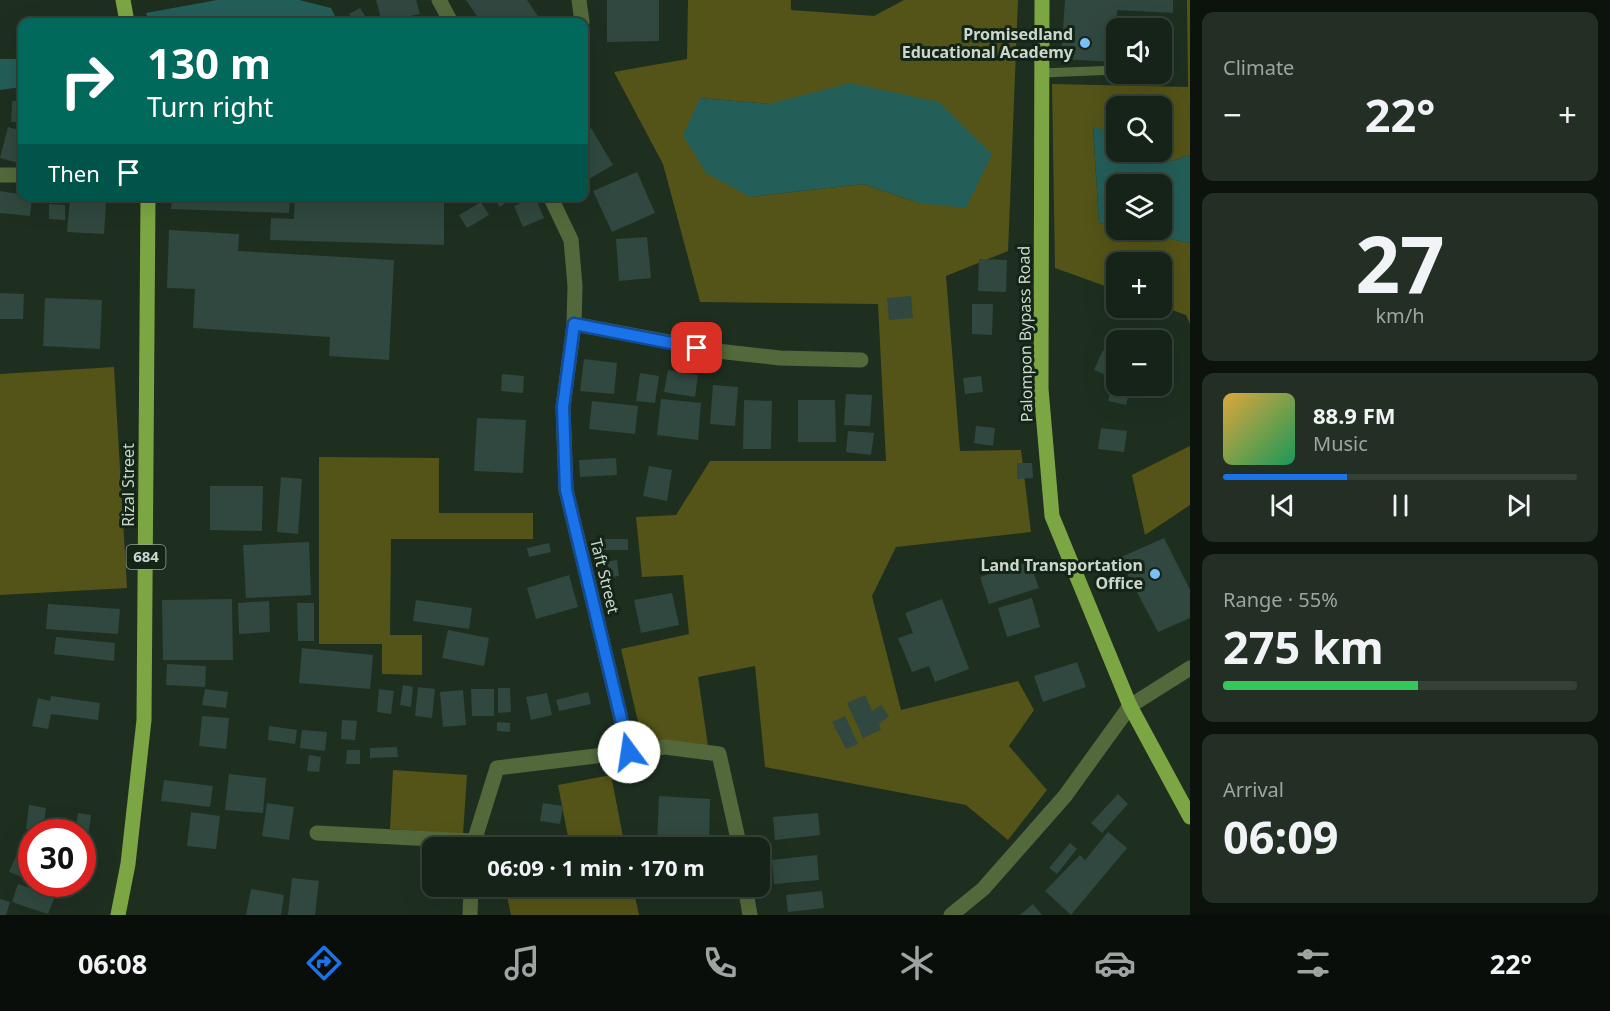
<!DOCTYPE html>
<meta charset="utf-8">
<style>
:root{--surface:#162318;--page:#232f25;--text:#f1f3f6;--muted:#9ea4a2;--line:#354037;--accent:#1a73e8}
body{margin:0;font-family:"Noto Sans",sans-serif;background:var(--page);color:var(--text);height:100vh;display:flex;flex-direction:column;font-size:22px;white-space:nowrap}
*{box-sizing:border-box;margin:0}
p{font-size:20px;color:var(--muted)}
.icon{flex:none;width:33px;height:33px;fill:none;stroke:currentColor;stroke-width:2;stroke-linecap:round;stroke-linejoin:round}
.map{position:relative;flex:1;overflow:hidden}
.side{display:flex;flex-direction:column;gap:12px;padding:12px;background:#0c130d;width:420px}
.side>*{flex:none}
.banner{position:absolute;left:18px;top:18px;width:570px;height:183px;border-radius:12px;box-shadow:0 6px 24px #0002,0 0 0 2px var(--line);background:#00695c;color:#fff;overflow:hidden}
.controls{position:absolute;left:1106px;top:18px;display:grid;gap:12px}
.controls a{display:grid;place-items:center;width:66px;height:66px;border-radius:12px;background:var(--surface);box-shadow:0 6px 24px #0002,0 0 0 2px var(--line);font-size:30px}
.speed{position:absolute;left:18px;top:819px;display:flex;gap:12px;font-size:30px;font-weight:700;text-align:center}
.speed>*{display:grid;place-content:center;width:78px;height:78px;border-radius:50%;background:var(--surface);box-shadow:0 6px 24px #0002,0 0 0 2px var(--line);line-height:1}
.speed .limit{border:9px solid #d22;background:#fff;color:#111}
.pin{position:absolute;display:grid;place-items:center;width:51px;height:51px;color:#fff;margin:-26px;border-radius:12px;box-shadow:0 3px 9px #0006}
.me{position:absolute;width:66px;margin:-33px;rotate:346deg;stroke-linejoin:round;filter:drop-shadow(0 0 4px #0008)}
.turn{display:flex;align-items:center;gap:21px;height:126px;padding:0 30px;font-size:27px}
.turn .icon{width:78px;height:78px;stroke-width:2.5}
.turn b{display:block;font-size:42px;line-height:51px}
.then{display:flex;align-items:center;height:57px;padding:0 30px;background:#0003;gap:12px;font-size:22px}
.big{font-size:45px;font-weight:700;line-height:1.1}
.side .tile{flex:1;display:flex;flex-direction:column;justify-content:center;gap:9px;min-width:0;padding:0 21px;border-radius:12px;background:var(--page)}
.side .dial{align-items:center;gap:0}
.dial b{font-size:78px;line-height:1}
.song{display:flex;align-items:center;gap:18px}
.cover{width:72px;height:72px;border-radius:9px;background:linear-gradient(135deg,hsl(40 70% 55%),hsl(150 70% 35%))}
.played{height:6px;border-radius:3px;background:linear-gradient(90deg,var(--accent) 35%,var(--line) 35%)}
.keys{display:flex;justify-content:space-around;direction:ltr}
.heat{display:flex;justify-content:space-between;align-items:center;font-size:33px;direction:ltr}
.charge{height:9px;border-radius:4px;background:linear-gradient(90deg,#34c759 55%,var(--line) 0)}
.trip{position:absolute;left:422px;top:837px;width:348px;height:60px;border-radius:12px;background:var(--surface);box-shadow:0 6px 24px #0002,0 0 0 2px var(--line);font-weight:700;line-height:60px;text-align:center}
.tab-bar{display:flex;height:96px;justify-content:space-around;align-items:center;background:#090e0a;color:var(--muted)}
.tab-bar .icon{width:42px;height:42px}
.tab-bar .active{color:var(--accent)}
.tab-bar b{font-size:27px;color:var(--text)}
main{display:flex;flex:1;min-height:0}
.map>svg:first-child{display:block}
.green{fill:#545418;fill-rule:evenodd}
.water{fill:#245e59}
.building{fill:#30483f}
.lines{fill:none;stroke-linecap:round;stroke-linejoin:round}
.lane{stroke:#54693b;stroke-width:9}
.street{stroke:#54693b;stroke-width:15}
.primary{stroke:#7ca644;stroke-width:15}
.route-casing{stroke:#114b97;stroke-width:15}
.route{stroke:#1a73e8;stroke-width:10}
.poi-dot{fill:#7bbef8;stroke:#142517;stroke-width:2}
.labels{text-anchor:middle;stroke-width:6;stroke-linejoin:round;paint-order:stroke}
.shield{fill:#142517;stroke:#94a196;stroke-width:1.5}
.shield-label{font-size:15px;font-weight:bold;fill:#cbd6cc}
.poi-label{font-size:16px;font-weight:bold;fill:#cbd6cc;stroke:#142517;text-anchor:end}
.street-label{font-size:16px;fill:#cbd6cc;stroke:#142517}
</style>
<main>
<div class="map">
<svg width="1190" height="915" viewBox="0 0 1190 915">
<rect width="100%" height="100%" fill="#1e2f20"/>
<path class="green" d="M688,0H791V10L874,16L904,0H1018L1008,251L946,276L960,451L1021,450L1031,532L896,547L872,596L901,710L1018,681L1034,710L1009,746L1047,790L1008,840L966,805L765,767L755,666L698,677L708,746L643,743L621,649L689,634L683,575L642,577L636,517L676,515L710,461H886L878,304L700,302L663,164L614,72L687,59ZM700,98L769,104L919,203L863,184L750,197Z
M1187,0H1190V155L1172,161L1132,153L1161,152V106H1116V132L1093,128L1099,223L1116,227V230H1128L1190,243V324L1186,315L1161,306V262H1116V290L1055,268L1052,84L1188,87Z
M114,367L127,588L0,595V374Z
M1190,446V505L1145,535L1132,475Z
M319,457L439,458V513H533V539H391L390,635H422V675L382,674V644H319Z
M393,770L467,775L463,834L390,829Z
M611,775L625,847H570L558,785Z
M505,887H633L639,915H511Z"/>
<path class="water" d="M217,0H299L331,8L338,22H149L146,13Z
M0,59H22V87L0,90Z
M850,83L939,102L992,154L966,208L919,203L863,184L750,197L706,173L683,135L700,98L769,104Z
M1093,127L1116,132V152H1132L1172,161L1190,155V243L1128,230H1161V184H1116V227L1099,223Z"/>
<path class="building" d="M376,0H416L420,14L382,22Z
M466,0H527L542,22H467L477,16Z
M607,0H659V41L607,42Z
M1065,0H1173V13L1117,10L1114,62L1061,59Z
M360,8L369,22H354L349,14Z
M12,101H22V122H11Z
M1147,102L1174,104L1173,120H1161V106H1147Z
M8,127L22,131V164L0,158Z
M591,128L613,165L584,182V133Z
M637,172L655,213L612,232L593,191Z
M0,191L32,196L30,216L0,213Z
M172,196H290L289,213L171,209Z
M295,196H444V245L270,240L271,218L294,219Z
M493,196H515L500,207Z
M535,197L544,218L523,227L514,206Z
M70,200L106,203L104,234L67,232Z
M481,202L489,215L467,228L459,215Z
M49,204L65,205V220L49,219Z
M169,230L239,234L238,251L394,260L389,360L329,356L330,337L193,328L195,289L167,288Z
M647,237L651,278L619,281L616,239Z
M979,259L1007,260L1006,292L978,291Z
M0,293L24,294L23,319H0Z
M911,296L913,318L889,320L887,298Z
M45,298L102,300L100,349L43,346Z
M972,304H993L992,335L972,334Z
M1103,350L1116,356L1113,378L1094,370Z
M584,359L617,363L614,394L580,391Z
M668,370L698,375L695,397L664,392Z
M640,373L659,376L655,403L636,401Z
M502,374L524,376L523,393L501,391Z
M981,376L983,392L965,394L963,378Z
M713,385L738,387L735,426L710,424Z
M1111,390L1129,394L1126,405L1108,401Z
M846,394L872,395L870,426L844,425Z
M661,399L701,403L698,440L657,435Z
M744,400L772,401L771,449H743Z
M798,400H835L836,442H798Z
M592,401L638,406L635,434L589,429Z
M477,418L526,420L523,473L474,471Z
M976,426L995,428L993,446L974,443Z
M1101,428L1127,431L1124,452L1098,449Z
M848,431L874,433L871,455L846,452Z
M616,458L617,475L580,477L579,460Z
M1017,463H1032L1033,478L1017,479Z
M649,466L672,470L667,501L643,496Z
M281,477L302,479L298,534L277,532Z
M210,486H263L262,531L210,530Z
M1164,538L1190,590V618L1158,632L1119,558Z
M601,539H628V550H601Z
M309,542L311,595L246,598L243,545Z
M549,543L551,552L529,557L527,548Z
M617,560L619,576L605,578L603,562Z
M1029,560L1039,588L989,604L980,577Z
M569,575L578,607L536,619L527,588Z
M672,593L679,625L641,633L634,600Z
M1032,598L1040,627L1007,637L998,608Z
M232,599L233,660H163L162,600Z
M942,599L969,669L935,682L929,666L912,672L898,638L913,633L905,613Z
M416,600L472,608L469,629L413,621Z
M269,601L270,632L239,634L238,603Z
M297,603H314V641H298Z
M48,604L120,609L118,634L46,629Z
M448,630L489,638L484,666L442,658Z
M56,637L115,643L114,661L54,654Z
M302,648L373,655L370,689L299,683Z
M1077,662L1086,687L1043,702L1034,676Z
M167,664L206,666L205,687L166,685Z
M403,685L413,687L411,707L400,705Z
M418,687L435,689L432,718L415,716Z
M498,688H510L511,712L498,713Z
M205,689L228,692L226,708L202,705Z
M379,689L394,691L391,714L377,712Z
M471,689H494V716H472Z
M463,690L466,725L443,727L440,692Z
M588,692L591,704L559,711L556,700Z
M547,693L552,715L531,720L526,697Z
M865,695L872,711L881,705L889,716L879,724L881,730L863,738L847,703Z
M51,696L100,703L98,720L51,714L48,729L32,726L38,698L50,701Z
M202,716L229,718L226,749L199,746Z
M845,716L858,744L846,749L832,722Z
M342,720L357,721L355,740L341,739Z
M497,722L510,723V732L497,731Z
M269,726L297,730L295,744L268,740Z
M302,730L327,732L325,751L300,748Z
M397,747L398,757L370,758V748Z
M347,750H360V764H346Z
M309,755L321,757L319,772L307,771Z
M229,774L266,778L263,813L225,810Z
M164,780L213,786L210,807L161,801Z
M1118,794L1128,804L1102,833L1091,823Z
M659,796L710,799L709,846L657,844Z
M267,803L294,807L289,840L262,836Z
M543,803L563,806L560,824L540,821Z
M29,805L46,808L43,831L26,829Z
M191,812L220,816L216,849L187,846Z
M78,813L91,815L88,836L75,832Z
M818,813L820,835L775,840L773,817Z
M1108,832L1127,848L1071,915L1045,891L1080,855L1085,860Z
M1070,843L1077,849L1057,874L1049,868Z
M817,855L819,880L774,884L772,860Z
M16,856L32,862V881L9,872Z
M292,878L319,881L315,915H288Z
M18,884L55,896L48,914L12,902Z
M251,889L284,895L281,915H246Z
M822,891L824,908L788,912L786,895Z
M0,899L10,902L6,915H0Z
M1033,904L1042,915H1020Z"/>
<g class="lines">
<path class="lane" d="M1042,73L1116,70"/>
<path class="street" d="M439,0L451,22
M579,0L582,22
M0,175H22
M574,324L717,351L780,358L861,360
M629,752L665,747L719,754L740,848
M317,833L472,841
M472,848L497,768L629,752L566,490L563,407L574,324L575,286L571,240L550,196
M745,886L750,915
M470,915L471,886
M951,915L983,889L1065,796L1130,706L1190,668"/>
<path class="primary" d="M123,0L127,22
M1042,0L1041,389L1052,516L1130,706L1190,817
M118,915L128,864L144,720L148,196"/>
</g>
<g class="lines">
<defs>
<path id="route" d="M629,752L566,490L563,407L574,324L697,348"/>
</defs>
<use href="#route" class="route-casing"/>
<use href="#route" class="route"/>
</g>
<g class="poi-dot">
<circle cx="1085" cy="43" r="6"/>
<circle cx="1155" cy="574" r="6"/>
</g>
<g class="labels">
<rect class="shield" x="126.5" y="545" width="39" height="24" rx="4.5"/>
<g class="shield-label">
<text x="146" y="562">684</text>
</g>
<g class="poi-label">
<text x="1073" y="40">Promisedland<tspan x="1073" dy="18">Educational Academy</tspan></text>
<text x="1143" y="571">Land Transportation<tspan x="1143" dy="18">Office</tspan></text>
</g>
<g class="street-label">
<text transform="translate(1025 334) rotate(-91)" y="6">Palompon Bypass Road</text>
<text transform="translate(128 485) rotate(-90)" y="6">Rizal Street</text>
<text transform="translate(605 576) rotate(76)" y="6">Taft Street</text>
</g>
</g>
</svg>
<div class="controls">
<a><svg class="icon" aria-label="sound" viewBox="0 0 24 24"><path d="M4 9h4l5-4v14l-5-4H4zM17 9q2 3 0 6"/></svg></a>
<a><svg class="icon" aria-label="search" viewBox="0 0 24 24"><circle cx="10" cy="10" r="6"/><path d="M15 15l6 6"/></svg></a>
<a><svg class="icon" aria-label="layers" viewBox="0 0 24 24"><path d="M12 4l9 5-9 5-9-5zM3 14l9 5 9-5"/></svg></a>
<a>+</a>
<a>−</a>
</div>
<div class="speed"><div class="limit">30</div></div>
<div class="pin" style="left:697px;top:348px;background:#d93025"><svg class="icon" aria-label="arrive" viewBox="0 0 24 24"><path d="M6 21V4h12l-3 4 3 4H6"/></svg></div>
<svg class="me" style="left:629px;top:752px" viewBox="-20 -20 40 40"><circle r="19" fill="#fff"/><path d="M0-13L10 11 0 6-10 11z" fill="#1a73e8"/></svg>
<div class="trip">06:09 · 1 min · 170 m</div>
<div class="banner">
<div class="turn"><svg class="icon" aria-label="right" viewBox="0 0 24 24"><path d="M7 20v-9h11M14 6l5 5-5 5"/></svg><div><b>130 m</b>Turn right</div></div>
<div class="then">Then<svg class="icon" aria-label="arrive" viewBox="0 0 24 24"><path d="M6 21V4h12l-3 4 3 4H6"/></svg></div>
</div>
</div>
<section class="side">
<div class="tile"><p>Climate</p>
<div class="heat"><a>−</a><b class="big">22°</b><a>+</a></div>
</div>
<div class="tile dial"><b>27</b><p>km/h</p></div>
<div class="tile">
<div class="song"><i class="cover"></i><div><b>88.9 FM</b><p>Music</p></div></div>
<div class="played"></div>
<div class="keys"><svg class="icon" aria-label="previous" viewBox="0 0 24 24"><path d="M18 5L8 12l10 7zM5 5v14"/></svg><svg class="icon" aria-label="pause" viewBox="0 0 24 24"><path d="M8 5v14M16 5v14"/></svg><svg class="icon" aria-label="next" viewBox="0 0 24 24"><path d="M6 5l10 7-10 7zM19 5v14"/></svg></div>
</div>
<div class="tile"><p>Range · 55%</p><b class="big">275 km</b><div class="charge"></div></div>
<div class="tile"><p>Arrival</p><b class="big">06:09</b></div>
</section>
</main>
<nav class="tab-bar">
<b>06:08</b>
<svg class="icon active" aria-label="directions" viewBox="0 0 24 24"><path d="M12 3l9 9-9 9-9-9zM9 14v-3h6M13 9l2 2-2 2"/></svg>
<svg class="icon" aria-label="music" viewBox="0 0 24 24"><path d="M9 18V5l10-2v13"/><circle cx="6" cy="18" r="3"/><circle cx="16" cy="16" r="3"/></svg>
<svg class="icon" aria-label="phone" viewBox="0 0 24 24"><path d="M5 4h4l2 5-3 2q2 4 5 5l2-3 5 2v4C11 20 4 13 5 4z"/></svg>
<svg class="icon" aria-label="climate" viewBox="0 0 24 24"><path d="M12 3v18M4 7l16 10M4 17L20 7"/></svg>
<svg class="icon" aria-label="car" viewBox="0 0 24 24"><path d="M5 17H2v-5l4-1 3-4h7l3 4 3 1v5h-3M9 17h6M6 11h13"/><circle cx="7" cy="17" r="2"/><circle cx="17" cy="17" r="2"/></svg>
<svg class="icon" aria-label="filters" viewBox="0 0 24 24"><path d="M4 7h16M4 17h16"/><circle cx="9" cy="7" r="2"/><circle cx="15" cy="17" r="2"/></svg>
<b>22°</b>
</nav>
